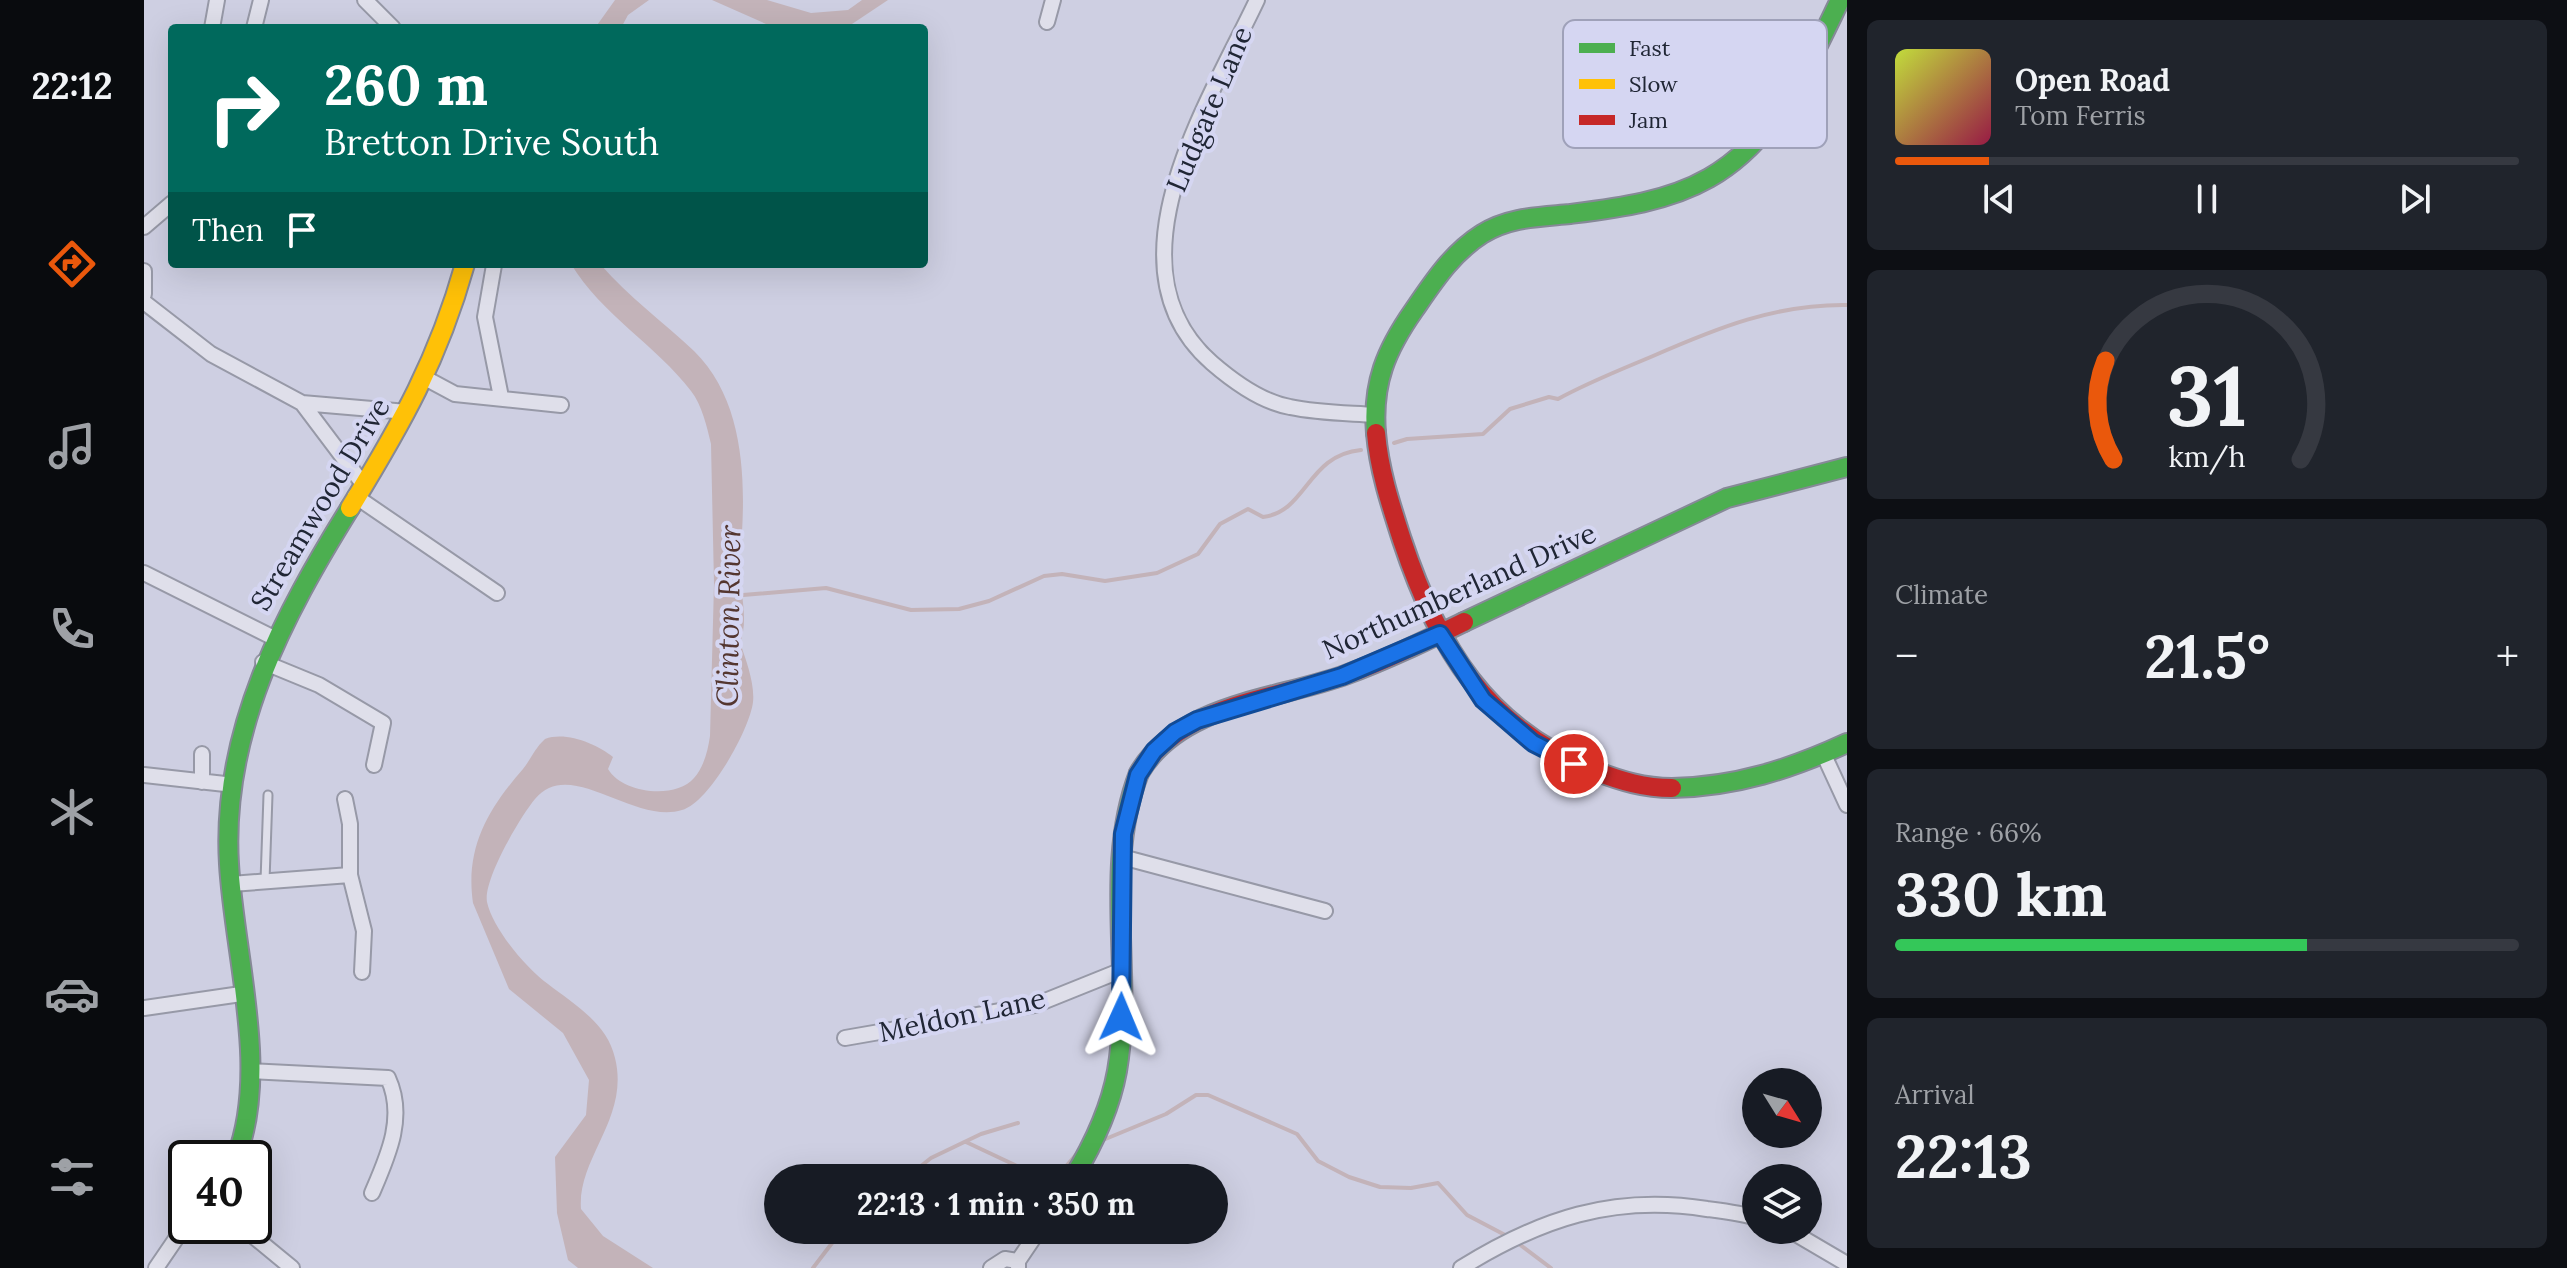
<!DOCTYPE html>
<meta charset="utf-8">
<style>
:root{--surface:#171b24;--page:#20242c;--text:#f1f3f6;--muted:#9ea1a6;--line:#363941;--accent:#ea580c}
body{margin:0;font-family:Lora,serif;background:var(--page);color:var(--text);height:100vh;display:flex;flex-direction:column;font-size:30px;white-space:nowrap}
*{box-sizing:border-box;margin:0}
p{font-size:26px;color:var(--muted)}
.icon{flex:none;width:44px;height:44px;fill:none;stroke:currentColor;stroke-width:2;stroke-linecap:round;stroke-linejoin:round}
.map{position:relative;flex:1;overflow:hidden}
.details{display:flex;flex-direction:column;gap:20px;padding:20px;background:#0d0f14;width:720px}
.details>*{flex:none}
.guide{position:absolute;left:24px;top:24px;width:760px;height:244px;border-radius:8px;box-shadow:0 8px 32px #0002;background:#00695c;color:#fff;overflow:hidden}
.needle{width:52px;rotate:127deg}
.buttons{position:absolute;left:1598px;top:1068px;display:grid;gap:16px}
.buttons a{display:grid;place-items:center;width:80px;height:80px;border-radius:50%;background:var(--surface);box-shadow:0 8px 32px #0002;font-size:40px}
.speed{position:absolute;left:24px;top:1140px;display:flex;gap:16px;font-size:40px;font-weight:700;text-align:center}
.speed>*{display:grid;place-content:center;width:104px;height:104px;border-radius:50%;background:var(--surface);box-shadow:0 8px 32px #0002;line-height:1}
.speed .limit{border:4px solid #111;border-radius:12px;background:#fff;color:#111}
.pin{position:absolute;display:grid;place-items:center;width:68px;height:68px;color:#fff;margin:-34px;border:4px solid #fff;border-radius:50%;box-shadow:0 2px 8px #0007}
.me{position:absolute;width:88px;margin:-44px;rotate:1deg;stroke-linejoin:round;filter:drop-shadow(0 0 6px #0008)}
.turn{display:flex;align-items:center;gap:28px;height:168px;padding:0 24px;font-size:36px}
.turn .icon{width:104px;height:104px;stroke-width:2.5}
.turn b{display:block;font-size:56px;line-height:68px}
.then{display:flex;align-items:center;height:76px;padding:0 24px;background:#0003;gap:16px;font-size:30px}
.big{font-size:60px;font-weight:700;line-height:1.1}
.details .card{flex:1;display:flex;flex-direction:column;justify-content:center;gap:12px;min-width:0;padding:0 28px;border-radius:12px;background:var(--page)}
.details .dial{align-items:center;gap:0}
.dial svg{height:208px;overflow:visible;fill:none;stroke:var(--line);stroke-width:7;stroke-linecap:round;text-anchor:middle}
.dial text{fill:var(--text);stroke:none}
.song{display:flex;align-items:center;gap:24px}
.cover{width:96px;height:96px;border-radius:12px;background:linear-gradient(135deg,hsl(70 70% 55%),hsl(340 70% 35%))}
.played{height:8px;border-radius:4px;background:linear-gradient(90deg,var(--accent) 15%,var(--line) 15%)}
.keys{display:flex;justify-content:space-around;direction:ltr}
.heat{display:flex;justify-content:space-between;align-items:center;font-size:44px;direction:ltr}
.charge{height:12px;border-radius:6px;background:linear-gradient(90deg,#34c759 66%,var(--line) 0)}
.trip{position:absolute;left:620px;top:1164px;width:464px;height:80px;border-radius:40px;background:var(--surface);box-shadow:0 8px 32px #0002;font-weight:700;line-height:80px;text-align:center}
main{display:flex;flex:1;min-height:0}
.tabs{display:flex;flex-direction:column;width:144px;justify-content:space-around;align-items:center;background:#090b0e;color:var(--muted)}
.tabs .icon{width:56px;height:56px}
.tabs .active{color:var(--accent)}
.tabs b{font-size:36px;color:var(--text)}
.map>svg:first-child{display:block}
.water{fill:#c3b3b9}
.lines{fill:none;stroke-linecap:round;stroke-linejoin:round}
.stream{stroke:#c3b3b9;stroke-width:4}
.lane-casing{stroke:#9799a7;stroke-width:11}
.street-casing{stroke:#9799a7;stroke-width:18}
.fast-casing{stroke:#868997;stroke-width:22}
.slow-casing{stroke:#868997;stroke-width:22}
.jam-casing{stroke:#868997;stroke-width:22}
.lane{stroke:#dfdfea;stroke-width:7}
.street{stroke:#dfdfea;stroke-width:14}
.fast{stroke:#4caf50;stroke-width:18}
.slow{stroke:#ffc107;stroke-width:18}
.jam{stroke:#c62828;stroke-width:18}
.route-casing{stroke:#114b97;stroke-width:20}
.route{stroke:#1a73e8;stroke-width:14}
.labels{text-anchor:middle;stroke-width:8;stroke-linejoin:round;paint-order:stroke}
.street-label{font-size:28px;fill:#202635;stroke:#d5d6f2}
.water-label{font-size:30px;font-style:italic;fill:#543630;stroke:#d5d6f2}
.key{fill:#d5d6f2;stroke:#9fa1b9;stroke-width:2}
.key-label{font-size:22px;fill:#202635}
</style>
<main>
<nav class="tabs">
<b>22:12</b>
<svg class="icon active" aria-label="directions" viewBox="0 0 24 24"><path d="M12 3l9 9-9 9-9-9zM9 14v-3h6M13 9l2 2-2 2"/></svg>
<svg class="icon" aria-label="music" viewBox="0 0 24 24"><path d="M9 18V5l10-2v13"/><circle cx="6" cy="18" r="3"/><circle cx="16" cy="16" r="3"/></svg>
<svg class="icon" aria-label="phone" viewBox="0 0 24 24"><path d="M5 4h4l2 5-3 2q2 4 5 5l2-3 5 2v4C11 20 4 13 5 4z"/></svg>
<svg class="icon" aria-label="climate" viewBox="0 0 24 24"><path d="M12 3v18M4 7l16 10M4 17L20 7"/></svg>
<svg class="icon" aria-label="car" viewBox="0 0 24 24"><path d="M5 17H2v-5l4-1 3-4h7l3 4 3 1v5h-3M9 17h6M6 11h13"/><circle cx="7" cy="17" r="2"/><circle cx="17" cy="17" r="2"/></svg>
<svg class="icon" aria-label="filters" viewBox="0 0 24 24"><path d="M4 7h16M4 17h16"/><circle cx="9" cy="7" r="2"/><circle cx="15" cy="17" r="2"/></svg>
</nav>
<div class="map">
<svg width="1703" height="1268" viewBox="0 0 1703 1268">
<rect width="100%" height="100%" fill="#cecfe2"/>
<path class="water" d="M471,0H505L484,15L477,28H451Z
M568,0H623L667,13L704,10L718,0H744L702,28H631Z
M427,264H456C485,297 519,322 550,351C604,404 602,491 596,560C594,588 606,617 596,643C602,659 611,685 609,702C606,729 565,803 538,810C489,825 426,756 391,799C376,817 339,880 343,902C349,929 382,968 404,984C431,1005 463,1023 471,1058C486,1118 433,1158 437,1209L459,1236L509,1268H434L424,1260L413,1213L411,1157L442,1115L445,1080L419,1033L365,989L329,903C321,848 344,809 379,769C387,759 391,748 401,739C422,731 453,744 469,757L464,769C478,793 531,800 550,778C560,767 564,750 566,736L570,584L567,444C563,427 558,405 547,391C512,345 458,315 427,264Z"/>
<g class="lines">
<path class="stream" d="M1250,443L1263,439L1339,434L1366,409L1405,397L1414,399C1445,382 1476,370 1509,356C1573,328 1632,304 1703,305
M599,595L682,588L767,610L815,609L845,601L900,576L918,574L961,581L1013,573L1054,554L1076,524L1104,509L1119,517C1163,512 1163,455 1217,450
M959,1140L1022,1114L1052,1095H1064L1153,1134L1174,1161L1205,1177L1236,1187L1267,1188L1294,1183L1323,1215L1363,1236
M822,1142L873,1166L888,1178
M762,1178L787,1158L837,1134L874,1123
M912,1178L936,1150
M1371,1241L1407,1268
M669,1268L698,1230"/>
<defs>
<path id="lane" d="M121,881L124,795"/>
<path id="street" d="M221,0L249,28
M1113,0C1065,102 958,267 1068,363C1090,382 1117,402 1146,407C1174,413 1203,413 1231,415
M903,22L909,0
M68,28L73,0
M110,28L117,0
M0,227L28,203
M350,265L341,317L357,397
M0,271V294
M0,302L67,354L158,403L263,412
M283,379L311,394L417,405
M158,403L219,484
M211,496L353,593
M0,573L130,638
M119,662L175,685L239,723L230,765
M1679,753L1703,805
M0,775L90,785
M58,782V754
M201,799L206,824V875L220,931L218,972
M978,857L1181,911
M87,884L206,875
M0,1008L97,994
M701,1038L891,1005L978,970
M107,1071L244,1078C262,1117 244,1156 228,1193
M97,1226L148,1268
M1645,1230L1703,1264
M12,1268L42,1224
M847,1268L861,1259L874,1261
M874,1268V1261L895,1230
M1317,1268C1396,1219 1469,1194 1563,1209C1579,1211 1597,1213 1612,1218"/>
<path id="fast" d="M1232,433C1228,383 1242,350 1270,310C1290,281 1308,253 1338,234C1365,217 1395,217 1426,214C1473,208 1523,202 1565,178C1632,140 1664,66 1696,0
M1320,622L1583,498L1703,467
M1528,788C1591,787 1647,769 1703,743
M92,1158C126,1070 90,955 85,864C77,732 139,616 206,508
M929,1178C949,1145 966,1110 973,1071C990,973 958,869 995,773"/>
<path id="slow" d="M206,508C258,423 294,360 321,264"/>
<path id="jam" d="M1232,433C1235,470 1247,506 1258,540C1293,646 1342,729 1451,771C1477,781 1500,788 1528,788
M995,773C1036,703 1132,700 1201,675C1242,660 1281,641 1320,622"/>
</defs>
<use href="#lane" class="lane-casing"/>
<use href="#street" class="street-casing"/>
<use href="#fast" class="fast-casing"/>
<use href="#slow" class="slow-casing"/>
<use href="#jam" class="jam-casing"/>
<use href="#lane" class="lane"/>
<use href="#street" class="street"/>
<use href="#fast" class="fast"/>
<use href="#slow" class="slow"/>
<use href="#jam" class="jam"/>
</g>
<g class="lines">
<defs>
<path id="route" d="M977,1017L979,834L994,775L1010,751L1031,732L1053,720L1198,676L1296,634L1339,700L1389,743L1430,764"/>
</defs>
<use href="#route" class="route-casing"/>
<use href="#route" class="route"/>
</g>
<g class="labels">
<g class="street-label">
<text transform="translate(1065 109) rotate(-67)" y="10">Ludgate Lane</text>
<text transform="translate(176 504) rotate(-59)" y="10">Streamwood Drive</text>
<text transform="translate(1315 591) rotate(-24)" y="10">Northumberland Drive</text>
<text transform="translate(818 1015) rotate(-12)" y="10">Meldon Lane</text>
</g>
<g class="water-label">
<text transform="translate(585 616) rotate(-89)" y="10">Clinton River</text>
</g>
</g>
<rect x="1419" y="20" width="264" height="128" rx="12" class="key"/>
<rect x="1435" y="43" width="36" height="10" fill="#4caf50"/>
<rect x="1435" y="79" width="36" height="10" fill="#ffc107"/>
<rect x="1435" y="115" width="36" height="10" fill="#c62828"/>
<g class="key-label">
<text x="1485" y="56">Fast</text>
<text x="1485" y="92">Slow</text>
<text x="1485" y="128">Jam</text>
</g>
</svg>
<div class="buttons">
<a><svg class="needle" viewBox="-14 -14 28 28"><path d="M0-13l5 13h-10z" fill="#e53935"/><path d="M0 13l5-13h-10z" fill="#9ea1a6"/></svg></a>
<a><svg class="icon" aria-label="layers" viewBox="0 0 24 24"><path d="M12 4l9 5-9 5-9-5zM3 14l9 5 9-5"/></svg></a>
</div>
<div class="speed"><div class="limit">40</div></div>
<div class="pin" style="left:1430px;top:764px;background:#d93025"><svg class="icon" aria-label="arrive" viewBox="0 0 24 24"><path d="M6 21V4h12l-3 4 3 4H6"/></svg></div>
<svg class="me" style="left:977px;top:1017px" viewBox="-20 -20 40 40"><path d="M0-17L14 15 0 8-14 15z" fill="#1a73e8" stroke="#fff" stroke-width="4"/></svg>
<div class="trip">22:13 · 1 min · 350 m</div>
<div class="guide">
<div class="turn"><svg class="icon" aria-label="right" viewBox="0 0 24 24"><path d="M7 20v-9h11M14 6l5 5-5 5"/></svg><div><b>260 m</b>Bretton Drive South</div></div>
<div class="then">Then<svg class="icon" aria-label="arrive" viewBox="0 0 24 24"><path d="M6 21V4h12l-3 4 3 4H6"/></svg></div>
</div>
</div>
<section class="details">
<div class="card">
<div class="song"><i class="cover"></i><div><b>Open Road</b><p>Tom Ferris</p></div></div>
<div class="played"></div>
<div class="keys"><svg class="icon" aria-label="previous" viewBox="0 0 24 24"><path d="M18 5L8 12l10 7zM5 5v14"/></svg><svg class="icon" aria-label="pause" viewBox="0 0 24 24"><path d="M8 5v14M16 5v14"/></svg><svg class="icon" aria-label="next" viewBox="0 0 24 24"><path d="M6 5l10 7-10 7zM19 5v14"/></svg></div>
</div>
<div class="card dial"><svg viewBox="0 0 100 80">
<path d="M14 69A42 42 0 1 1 86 69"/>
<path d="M14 69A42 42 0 0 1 11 31" stroke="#ea580c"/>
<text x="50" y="56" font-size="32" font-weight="700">31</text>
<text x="50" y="72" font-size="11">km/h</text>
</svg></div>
<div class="card"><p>Climate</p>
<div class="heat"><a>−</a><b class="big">21.5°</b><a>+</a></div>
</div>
<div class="card"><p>Range · 66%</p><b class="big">330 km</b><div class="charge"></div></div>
<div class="card"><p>Arrival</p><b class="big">22:13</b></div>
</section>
</main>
